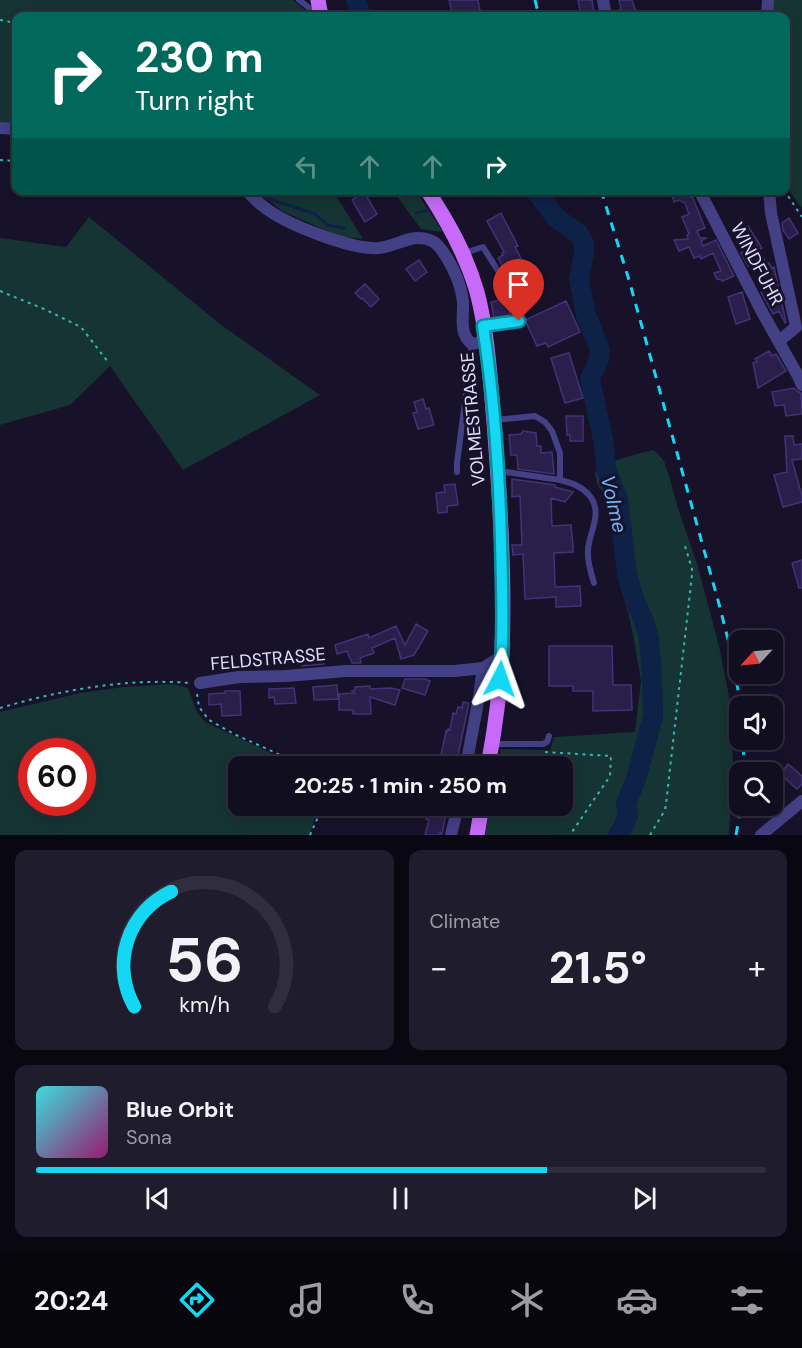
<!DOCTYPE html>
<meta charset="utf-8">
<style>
:root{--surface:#110e20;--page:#1e1c2d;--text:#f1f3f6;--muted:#9c9ca5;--line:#302e3e;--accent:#13d7f3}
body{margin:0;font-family:"DM Sans",sans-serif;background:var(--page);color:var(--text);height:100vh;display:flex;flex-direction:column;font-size:22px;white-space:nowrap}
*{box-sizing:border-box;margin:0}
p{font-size:20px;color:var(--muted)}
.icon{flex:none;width:33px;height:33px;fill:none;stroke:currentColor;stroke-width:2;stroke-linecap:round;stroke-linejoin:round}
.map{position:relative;height:835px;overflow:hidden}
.side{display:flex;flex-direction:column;gap:15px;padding:15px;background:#090812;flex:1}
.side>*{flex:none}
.banner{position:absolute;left:12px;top:12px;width:778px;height:183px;border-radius:12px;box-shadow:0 3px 15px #0003,0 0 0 2px var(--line);background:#00695c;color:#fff;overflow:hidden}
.needle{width:39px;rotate:244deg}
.fabs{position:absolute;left:729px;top:630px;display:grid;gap:12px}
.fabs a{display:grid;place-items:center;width:54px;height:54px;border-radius:12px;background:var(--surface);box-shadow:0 3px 15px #0003,0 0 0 2px var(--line);font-size:30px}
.speed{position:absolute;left:18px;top:738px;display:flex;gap:12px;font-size:30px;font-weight:700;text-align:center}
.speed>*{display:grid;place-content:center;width:78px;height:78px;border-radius:50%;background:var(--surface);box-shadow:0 3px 15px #0003,0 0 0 2px var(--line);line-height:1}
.speed .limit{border:9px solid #d22;background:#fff;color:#111}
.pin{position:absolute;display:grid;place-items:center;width:51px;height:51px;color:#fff;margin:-62px -26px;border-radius:50% 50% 50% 0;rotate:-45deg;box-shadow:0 0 6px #0007}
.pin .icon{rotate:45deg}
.me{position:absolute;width:66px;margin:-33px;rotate:4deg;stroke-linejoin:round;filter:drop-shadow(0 0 4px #0008)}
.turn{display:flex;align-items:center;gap:21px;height:126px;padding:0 24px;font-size:27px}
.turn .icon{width:78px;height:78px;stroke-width:2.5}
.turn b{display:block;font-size:42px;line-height:51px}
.lanes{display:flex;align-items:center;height:57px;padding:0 24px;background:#0003;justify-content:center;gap:30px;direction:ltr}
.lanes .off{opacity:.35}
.big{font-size:45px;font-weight:700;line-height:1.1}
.side .widget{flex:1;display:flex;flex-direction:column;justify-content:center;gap:9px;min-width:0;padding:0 21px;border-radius:12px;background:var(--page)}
.side .dial{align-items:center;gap:0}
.dial svg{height:156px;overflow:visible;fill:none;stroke:var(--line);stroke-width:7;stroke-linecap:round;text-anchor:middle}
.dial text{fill:var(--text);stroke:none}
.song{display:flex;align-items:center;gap:18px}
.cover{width:72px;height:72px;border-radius:9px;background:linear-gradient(135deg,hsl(180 70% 55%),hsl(320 70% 35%))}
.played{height:6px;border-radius:3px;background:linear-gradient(90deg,var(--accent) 70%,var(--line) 70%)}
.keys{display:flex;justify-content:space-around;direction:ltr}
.heat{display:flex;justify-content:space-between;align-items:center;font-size:33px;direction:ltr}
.side .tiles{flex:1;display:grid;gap:15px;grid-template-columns:1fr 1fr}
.widget:last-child{grid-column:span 2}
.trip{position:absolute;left:228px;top:756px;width:345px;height:60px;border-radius:12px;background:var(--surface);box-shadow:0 3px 15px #0003,0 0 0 2px var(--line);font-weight:700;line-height:60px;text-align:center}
.menu{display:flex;height:96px;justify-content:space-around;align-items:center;background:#07060d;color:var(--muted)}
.menu .icon{width:42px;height:42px}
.menu .selected{color:var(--accent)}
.menu b{font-size:27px;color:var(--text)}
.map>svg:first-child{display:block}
.green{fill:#163433;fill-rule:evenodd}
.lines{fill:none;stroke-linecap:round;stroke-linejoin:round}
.stream{stroke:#0e2147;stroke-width:3}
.river{stroke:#0e2147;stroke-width:20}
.building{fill:#291f4a;stroke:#413375;stroke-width:1.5}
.path{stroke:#37b7b2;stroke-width:2;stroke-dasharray:3 4.5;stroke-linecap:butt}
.service{stroke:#444086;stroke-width:6}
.minor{stroke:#444086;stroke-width:12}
.primary{stroke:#c66af7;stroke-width:15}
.rail{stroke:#13d7f3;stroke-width:3;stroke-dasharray:9 8;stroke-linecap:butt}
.route-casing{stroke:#0c8c9e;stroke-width:15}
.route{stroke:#13d7f3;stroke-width:10}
.labels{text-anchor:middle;stroke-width:6;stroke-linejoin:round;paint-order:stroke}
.street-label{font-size:18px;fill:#e1ddfd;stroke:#17122a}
.water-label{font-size:20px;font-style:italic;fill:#70b6f8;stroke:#17122a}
</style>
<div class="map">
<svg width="802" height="835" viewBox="0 0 802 835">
<rect width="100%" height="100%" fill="#17122a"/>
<path class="green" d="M0,0H293L312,16H16V124L0,123Z
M772,0H802V208L786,187V16H771Z
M258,191H333L363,239L341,237L282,211Z
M393,191H416L443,232L421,229Z
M89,217L220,324L320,395L183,470L110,366L70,405L0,425V238L66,247Z
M654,450L664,461L669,476L678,508L698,567L719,646L730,701L733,760L729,835H485L490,806H562V766H498L501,749L550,750L554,737L635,732L641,681L634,639L616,559L608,501L597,484L595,473C615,458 630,456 654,450Z
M173,684L188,688L197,712L205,722L286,760L296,766H238V806H318L310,835H0V712L80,693L123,687ZM32,752H82V802H32Z"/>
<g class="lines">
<path class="stream" d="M260,196L315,214L327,225L344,228
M416,213L429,210"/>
<path class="river" d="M356,0L361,16
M535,190L556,218L579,234L584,243V254L579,279L586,315L600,350L599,359L590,379L604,444L606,468L618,500L627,574L632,593L645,624L649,639L652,675L653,716L637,776L626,804L628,815L622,829L618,835"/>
</g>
<path class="building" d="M449,0H478L481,16H453Z
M578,0H592L594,14L581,16Z
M619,0H632L637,16H621L619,10L621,9Z
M670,190H687L690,197L692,196L705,228L697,231L700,238H706L701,241L703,246L716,240L734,276L722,281V280L717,279L714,273L721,271L713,253L701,259L700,256L694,258L689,247L679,251L674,240L688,239L687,235L689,234L682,217L689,214L685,203L679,200L674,202Z
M364,192L377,214L365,222L352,200Z
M501,213L518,246L515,247L521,258L503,267L498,258L503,255L502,253L504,252L487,221Z
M789,218L798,233L789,239L783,230L782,223Z
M748,226L762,248L759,250L767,264L769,263L772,268L774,267L786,322L785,323L779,311L773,314L761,292L772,287L756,262L748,266L741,253L746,249L735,231Z
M419,260L427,272L415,281L406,269Z
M532,282L538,291L510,298L508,288L530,284Z
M365,284L379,299L371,307L362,298L361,299L355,293Z
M742,292L750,319L736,324L728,297Z
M506,299L510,315L494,318L491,302Z
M566,301L580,332L548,347L546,343L537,346L525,320Z
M769,351L772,356L776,354L786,371L758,388L753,363L757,362L755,359Z
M569,353L583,398L565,403L551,358Z
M794,388L797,391L801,393L802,414L786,416L784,405L775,406L772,392Z
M423,399L426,409L429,408L434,425L418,429L413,413L417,412L414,402Z
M566,416H583V441H570V435H567Z
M523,431L536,433L537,446H541V453L552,452L554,474L518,469L517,455H511L509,435L521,434Z
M785,436H793L794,445L802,444V459L792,460L802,496V502L783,507L774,475L787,472Z
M512,479L555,485V487L573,492L565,502L551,498L552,526L571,525L573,546V552L554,553L555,587L580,586L581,606L556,607V597L525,599L523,554L513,555L512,545H522L520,496L512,497Z
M455,484L458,505L447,506V512L438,513L436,493L445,492L444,485Z
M802,560V588H799L792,563Z
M416,624L428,631L414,655L401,659L395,638L372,648L374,653L360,658L361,663H352L347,651L337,654L335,645L368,634L369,638L396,626L405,645Z
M549,646H612L613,685H631L632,710L593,711V691H573V686H549Z
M322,651L324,664L302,666L300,653Z
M405,679H425L430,681L425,695L402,688Z
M337,685L338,699L314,700L313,687Z
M370,686V689L391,688L400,690L395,705L370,697L371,714H353V710H339V694L355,693L352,691L355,690V687Z
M294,688L296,703L275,704L274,697L269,698V689Z
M225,691H240L241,715L222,716L221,704L209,705V694L225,693Z
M463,702L469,703L456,765L441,762L442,760H440L446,731L447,732L448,729L450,730L453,713L456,714L458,707L462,708Z
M788,764L802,776V784L797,789L780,774Z
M429,807L447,809L442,834L440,833V835H425L429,820L426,819Z"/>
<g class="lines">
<path class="path" d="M0,20L16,23
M0,160L16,161
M784,190L802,217
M0,291L44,309L81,327L108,362
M197,694L199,707L209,720L234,734L287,758L301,766
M0,708C61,690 126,678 190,683
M545,752L611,756L610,776L570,835
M310,835L318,817L320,806
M650,835L665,810L666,804L692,575V569L685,546"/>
<path class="service" d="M299,0L317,14
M464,253L483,247L505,282
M484,326L519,320L517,308
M495,420L535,416L545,422L552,431L560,453V480C572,483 581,486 589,495C604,512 589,532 588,550C587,562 591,573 594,583
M499,471L560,480
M457,472V463L470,363L472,344
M493,744H543L547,742L549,736"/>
<path class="minor" d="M603,0L606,16
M767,16L768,0
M0,128L16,129
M246,190C252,196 257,202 263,206C284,224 352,250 379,248C398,246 413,232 432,241C439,244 443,252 447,258C455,271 461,286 463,301C464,316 458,333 472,344L486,341
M699,190L762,312L797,374L802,385
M769,190L771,213L796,327L779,341
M200,683L239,677L286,676L346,671H455L483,668
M466,766L478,702L483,668L502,656
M451,835L458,806
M761,835L802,801"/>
<path class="primary" d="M318,0L321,16
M427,190C448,222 466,254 477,292C488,334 490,379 494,422C500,499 505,577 502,654C500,691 495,729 488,766
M477,835L482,806"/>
<path class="rail" d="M535,0L539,16
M601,190L629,280L719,604L730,647L741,706
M743,772L744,740
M736,835L741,806"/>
</g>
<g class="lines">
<defs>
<path id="route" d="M500,679C504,633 502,588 501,541C499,469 494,397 483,326L519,321"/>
</defs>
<use href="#route" class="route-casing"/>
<use href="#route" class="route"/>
</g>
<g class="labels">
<g class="street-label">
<text transform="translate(757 264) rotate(62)" y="6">WINDFUHR</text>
<text transform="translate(473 419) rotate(-95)" y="6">VOLMESTRASSE</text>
<text transform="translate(268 659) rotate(-5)" y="6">FELDSTRASSE</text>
</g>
<g class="water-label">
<text transform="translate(614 504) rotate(77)" y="7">Volme</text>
</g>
</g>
</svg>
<div class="fabs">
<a><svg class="needle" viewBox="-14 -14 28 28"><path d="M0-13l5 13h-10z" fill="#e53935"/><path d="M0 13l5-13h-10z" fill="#9c9ca5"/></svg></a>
<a><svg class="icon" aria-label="sound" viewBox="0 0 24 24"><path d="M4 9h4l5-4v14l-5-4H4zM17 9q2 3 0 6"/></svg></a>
<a><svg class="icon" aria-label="search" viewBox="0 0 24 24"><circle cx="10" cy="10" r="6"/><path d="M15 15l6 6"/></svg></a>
</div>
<div class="speed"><div class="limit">60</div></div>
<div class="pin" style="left:519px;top:321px;background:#d93025"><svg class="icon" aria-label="arrive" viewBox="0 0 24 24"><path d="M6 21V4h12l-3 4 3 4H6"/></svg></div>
<svg class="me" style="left:500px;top:679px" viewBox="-20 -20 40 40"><path d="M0-17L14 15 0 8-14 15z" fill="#13d7f3" stroke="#fff" stroke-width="4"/></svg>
<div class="trip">20:25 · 1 min · 250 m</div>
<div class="banner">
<div class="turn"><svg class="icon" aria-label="right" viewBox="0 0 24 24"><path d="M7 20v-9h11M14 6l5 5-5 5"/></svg><div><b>230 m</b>Turn right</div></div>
<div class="lanes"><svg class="icon off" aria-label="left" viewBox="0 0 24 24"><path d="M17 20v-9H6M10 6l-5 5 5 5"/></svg><svg class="icon off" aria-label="ahead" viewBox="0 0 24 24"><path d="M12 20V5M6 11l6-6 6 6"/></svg><svg class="icon off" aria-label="ahead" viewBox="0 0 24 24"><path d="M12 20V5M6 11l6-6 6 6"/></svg><svg class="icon" aria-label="right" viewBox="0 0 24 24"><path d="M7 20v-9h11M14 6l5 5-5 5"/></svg></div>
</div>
</div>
<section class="side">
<div class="tiles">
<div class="widget dial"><svg viewBox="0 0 100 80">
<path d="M14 69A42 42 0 1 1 86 69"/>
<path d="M14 69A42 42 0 0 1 33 10" stroke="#13d7f3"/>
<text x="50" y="56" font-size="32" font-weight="700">56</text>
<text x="50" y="72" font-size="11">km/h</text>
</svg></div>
<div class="widget"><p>Climate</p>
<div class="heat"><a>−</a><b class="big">21.5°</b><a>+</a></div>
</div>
<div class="widget">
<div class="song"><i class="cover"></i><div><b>Blue Orbit</b><p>Sona</p></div></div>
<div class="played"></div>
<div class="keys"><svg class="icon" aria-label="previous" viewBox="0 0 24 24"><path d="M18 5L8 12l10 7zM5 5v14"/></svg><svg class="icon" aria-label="pause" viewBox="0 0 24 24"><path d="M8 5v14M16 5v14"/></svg><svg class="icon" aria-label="next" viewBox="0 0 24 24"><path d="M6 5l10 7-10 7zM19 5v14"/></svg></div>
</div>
</div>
</section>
<nav class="menu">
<b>20:24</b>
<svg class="icon selected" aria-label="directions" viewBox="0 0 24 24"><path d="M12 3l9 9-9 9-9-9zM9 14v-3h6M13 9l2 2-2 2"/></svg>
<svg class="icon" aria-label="music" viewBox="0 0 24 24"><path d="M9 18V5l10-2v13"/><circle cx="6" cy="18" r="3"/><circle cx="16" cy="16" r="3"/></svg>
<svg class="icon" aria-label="phone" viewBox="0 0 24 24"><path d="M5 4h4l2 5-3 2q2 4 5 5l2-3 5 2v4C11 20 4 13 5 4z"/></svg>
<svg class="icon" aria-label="climate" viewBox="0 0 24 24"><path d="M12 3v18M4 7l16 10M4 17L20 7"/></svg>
<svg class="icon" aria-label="car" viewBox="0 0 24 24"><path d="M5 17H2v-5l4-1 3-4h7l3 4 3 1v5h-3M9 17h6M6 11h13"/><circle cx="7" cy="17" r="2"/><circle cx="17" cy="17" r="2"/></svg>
<svg class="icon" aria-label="filters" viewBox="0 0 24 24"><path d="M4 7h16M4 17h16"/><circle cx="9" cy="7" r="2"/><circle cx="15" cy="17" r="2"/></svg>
</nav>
